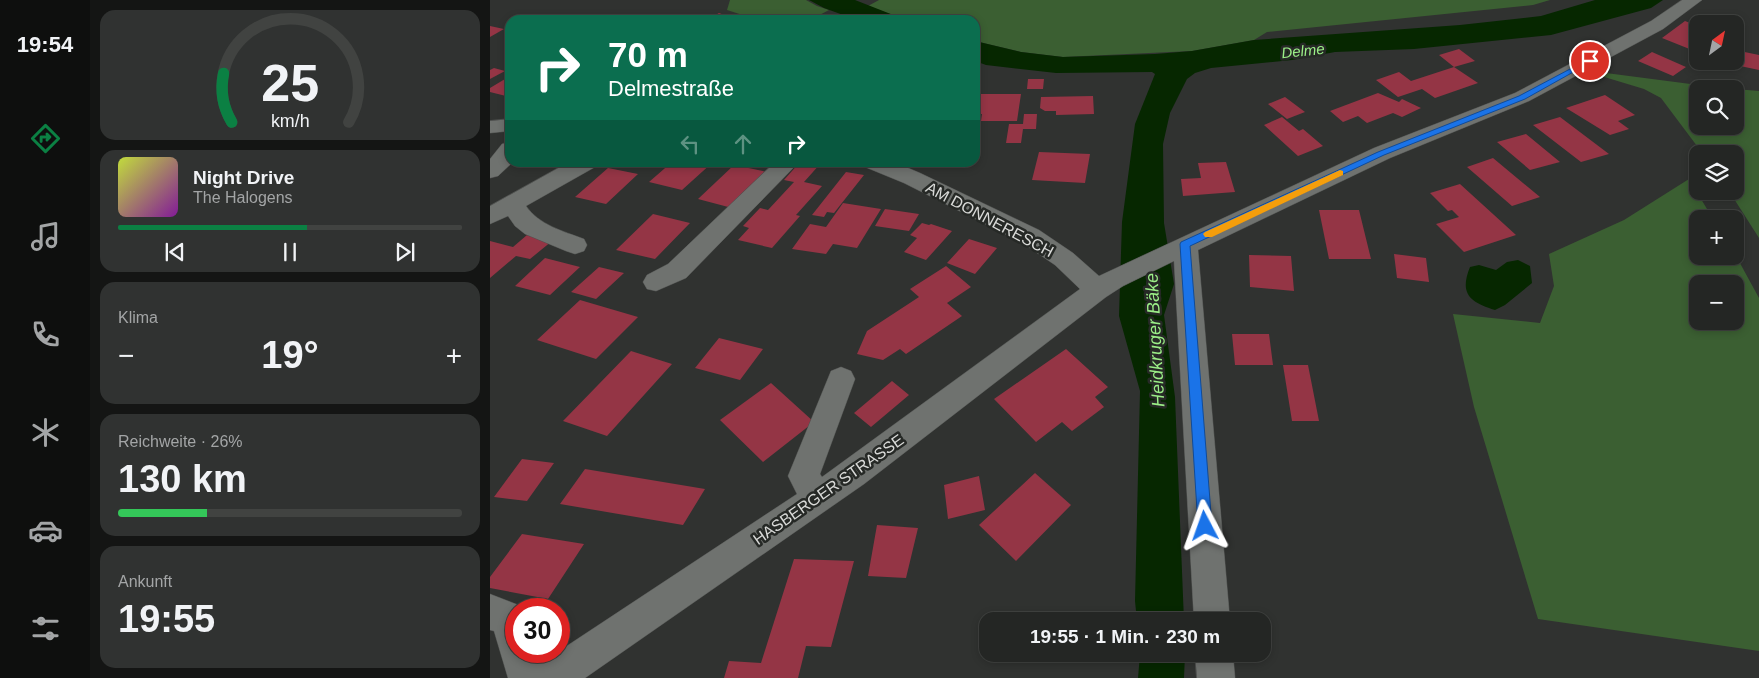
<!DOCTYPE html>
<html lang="de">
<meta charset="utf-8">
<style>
:root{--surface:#242624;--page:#303231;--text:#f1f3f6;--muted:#a3a5a6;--line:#414341;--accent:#0b8043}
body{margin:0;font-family:Helvetica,sans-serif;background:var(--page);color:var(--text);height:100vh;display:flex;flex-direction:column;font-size:19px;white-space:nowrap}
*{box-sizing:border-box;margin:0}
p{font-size:16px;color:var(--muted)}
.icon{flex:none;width:28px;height:28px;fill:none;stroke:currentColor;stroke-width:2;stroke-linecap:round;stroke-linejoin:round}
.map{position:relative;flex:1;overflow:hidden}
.side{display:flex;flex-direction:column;gap:10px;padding:10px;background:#141514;width:400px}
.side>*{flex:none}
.top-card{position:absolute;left:15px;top:15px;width:475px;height:152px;border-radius:15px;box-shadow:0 2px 8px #0003,0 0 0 1px var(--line);background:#0b6e4f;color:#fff;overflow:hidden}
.needle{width:32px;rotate:33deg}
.controls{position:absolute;left:1199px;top:15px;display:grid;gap:10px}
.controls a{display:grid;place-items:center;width:55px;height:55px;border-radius:10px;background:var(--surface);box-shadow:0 2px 8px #0003,0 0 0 1px var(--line);font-size:25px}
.speed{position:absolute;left:15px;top:598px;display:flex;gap:10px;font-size:25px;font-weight:700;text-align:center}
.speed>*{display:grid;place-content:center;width:65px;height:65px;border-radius:50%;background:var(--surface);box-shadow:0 2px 8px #0003,0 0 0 1px var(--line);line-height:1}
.speed .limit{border:8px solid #d22;background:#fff;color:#111}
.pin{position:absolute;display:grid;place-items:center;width:42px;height:42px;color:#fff;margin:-21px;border:2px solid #fff;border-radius:50%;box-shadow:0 1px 5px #0007}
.me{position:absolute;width:55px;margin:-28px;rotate:356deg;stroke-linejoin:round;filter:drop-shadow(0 0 4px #0008)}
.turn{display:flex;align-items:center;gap:18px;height:105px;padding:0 20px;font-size:22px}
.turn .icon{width:65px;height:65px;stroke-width:2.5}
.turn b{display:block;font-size:35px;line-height:42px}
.lanes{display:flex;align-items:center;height:48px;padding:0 20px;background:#0003;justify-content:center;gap:25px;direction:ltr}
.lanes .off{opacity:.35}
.big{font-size:38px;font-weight:800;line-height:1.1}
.side .widget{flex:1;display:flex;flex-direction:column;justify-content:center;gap:8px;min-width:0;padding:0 18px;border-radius:15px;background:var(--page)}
.side .dial{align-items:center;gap:0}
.dial svg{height:130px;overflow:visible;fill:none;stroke:var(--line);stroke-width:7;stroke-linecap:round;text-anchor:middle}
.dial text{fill:var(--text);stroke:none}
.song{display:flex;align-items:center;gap:15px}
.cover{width:60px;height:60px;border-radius:8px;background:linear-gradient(135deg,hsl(70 70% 55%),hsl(290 70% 35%))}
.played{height:5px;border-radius:2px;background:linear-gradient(90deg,var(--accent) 55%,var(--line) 55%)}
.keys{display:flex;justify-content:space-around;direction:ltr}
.heat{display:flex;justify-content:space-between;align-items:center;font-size:28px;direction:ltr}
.charge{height:8px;border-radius:4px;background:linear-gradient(90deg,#34c759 26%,var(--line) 0)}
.trip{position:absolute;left:489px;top:612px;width:292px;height:50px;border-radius:15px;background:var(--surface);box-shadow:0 2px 8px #0003,0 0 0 1px var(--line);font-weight:800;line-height:50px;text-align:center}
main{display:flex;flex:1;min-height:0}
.menu{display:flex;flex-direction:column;width:90px;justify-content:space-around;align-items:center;background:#0e0f0e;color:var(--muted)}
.menu .icon{width:35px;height:35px}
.menu .on{color:var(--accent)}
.menu b{font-size:22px;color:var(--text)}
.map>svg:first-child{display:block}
.green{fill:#3b5f32;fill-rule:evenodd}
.water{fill:#062700}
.building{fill:#943545}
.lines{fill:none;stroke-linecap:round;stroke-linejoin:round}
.minor-casing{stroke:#4e504e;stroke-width:1}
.minor{fill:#6f726f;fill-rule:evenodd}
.route{fill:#1a73e8;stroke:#114b97}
.slow{fill:#f59e0b}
.labels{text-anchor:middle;stroke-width:5;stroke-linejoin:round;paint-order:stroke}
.far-water-label{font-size:15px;font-style:italic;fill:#9bee87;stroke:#262926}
.street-label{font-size:16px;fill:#d9dad8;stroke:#262926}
.water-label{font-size:18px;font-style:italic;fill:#9bee87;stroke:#262926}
</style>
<main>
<nav class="menu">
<b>19:54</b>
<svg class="icon on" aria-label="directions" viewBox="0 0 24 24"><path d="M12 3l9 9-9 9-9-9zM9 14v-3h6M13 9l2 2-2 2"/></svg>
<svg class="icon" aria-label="music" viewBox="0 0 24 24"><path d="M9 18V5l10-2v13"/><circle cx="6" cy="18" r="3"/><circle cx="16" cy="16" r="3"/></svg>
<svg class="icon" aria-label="phone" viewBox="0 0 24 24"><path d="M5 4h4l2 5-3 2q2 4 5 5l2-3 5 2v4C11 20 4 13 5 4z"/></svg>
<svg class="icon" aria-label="climate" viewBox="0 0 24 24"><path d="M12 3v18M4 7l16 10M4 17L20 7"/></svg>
<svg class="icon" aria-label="car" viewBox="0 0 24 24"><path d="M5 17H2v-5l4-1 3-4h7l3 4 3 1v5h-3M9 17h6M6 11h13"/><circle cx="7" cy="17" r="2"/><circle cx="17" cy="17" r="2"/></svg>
<svg class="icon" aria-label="filters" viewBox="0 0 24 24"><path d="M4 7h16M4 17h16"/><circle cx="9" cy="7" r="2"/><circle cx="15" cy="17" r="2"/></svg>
</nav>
<section class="side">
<div class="widget dial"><svg viewBox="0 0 100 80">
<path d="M14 69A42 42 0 1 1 86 69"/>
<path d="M14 69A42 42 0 0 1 9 39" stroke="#0b8043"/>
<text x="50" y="56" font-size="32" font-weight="700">25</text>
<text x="50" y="72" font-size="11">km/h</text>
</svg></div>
<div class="widget">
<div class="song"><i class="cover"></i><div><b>Night Drive</b><p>The Halogens</p></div></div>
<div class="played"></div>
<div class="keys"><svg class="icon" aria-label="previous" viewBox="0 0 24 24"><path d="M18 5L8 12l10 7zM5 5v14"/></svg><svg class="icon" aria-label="pause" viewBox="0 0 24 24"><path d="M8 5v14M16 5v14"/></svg><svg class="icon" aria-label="next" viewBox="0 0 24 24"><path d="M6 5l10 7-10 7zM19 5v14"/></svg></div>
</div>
<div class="widget"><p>Klima</p>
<div class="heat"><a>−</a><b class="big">19°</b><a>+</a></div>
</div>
<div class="widget"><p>Reichweite · 26%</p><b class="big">130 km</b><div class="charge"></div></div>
<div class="widget"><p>Ankunft</p><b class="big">19:55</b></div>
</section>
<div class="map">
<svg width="1269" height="678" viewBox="0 0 1269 678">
<rect width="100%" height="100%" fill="#303230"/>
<path class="green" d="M240,0H316L327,6L339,10L322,19L268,20L237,10Z
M389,0H1060L1043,5L777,32L764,40L702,51L573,57L531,52L485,41V20H416L378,6Z
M1116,73L1239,89H1208V126H1245V89L1269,91V238L1239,191H1245V154H1213L1171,98L1154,89L1111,76Z
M1199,179L1223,219H1208V256H1245V254L1269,298V651L1048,619L984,407L963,314L1050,323L1064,286L1059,254L1134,220ZM1208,284H1245V321H1208Z"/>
<path class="water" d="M319,0H365L416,20H367L334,8Z
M1105,0H1173L1161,8L1061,35L924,49L845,52L802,60L721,68L705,73L697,79L680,113L673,144L674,223L684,284L674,315L685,397L694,621H647L645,601L650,391L629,316L632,222L645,124L665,74L662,72L566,73L496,65L485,61V41L531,52L573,57L665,54L702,51L764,40L970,25L1051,16Z
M1028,260L1040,266L1042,283L1015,305L1005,310C980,302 969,294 980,267L989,265L1006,270L1017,262Z
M650,654H695L694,678H648Z"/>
<path class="building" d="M229,13L247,20H217Z
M1195,21L1208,26L1207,52L1172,38Z
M0,26L14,29L0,37Z
M969,49L985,61L964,67L949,55Z
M1245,50L1269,55V70L1236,63V61H1245Z
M1162,52L1196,67L1183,76L1148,61Z
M964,67L988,83L945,98L932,89L908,97L886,80L909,72L921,81Z
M4,68L15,71L0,79V70Z
M20,76V97L0,92V88Z
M538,79H554L553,89H537Z
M888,93L909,102L912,99L931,108L912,117L903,113L877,123L868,116L853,122L840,111Z
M485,94H531L527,121H491L492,114H485Z
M1115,95L1145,115L1128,121L1139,129L1120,135L1076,108Z
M603,96L604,114L566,115V111H555L550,108L551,97Z
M795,97L815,112L797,119L778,104Z
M534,114H547L546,129H533L531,143H516L519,124H533Z
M792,117L809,131L813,129L833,146L808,156L774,125Z
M1070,117L1119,154L1091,162L1043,125Z
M1036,134L1070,162L1040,170L1007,142Z
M549,152L600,154L595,183L542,180Z
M1003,158L1050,197L1022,206L977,167Z
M182,162H223L192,190L159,182Z
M310,162L331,163L314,182L332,186L306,215L310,216L282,248L248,240L259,228L253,226L270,208L278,210L304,182L294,180Z
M736,162L745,192L693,196L691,179L711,178L708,163Z
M244,165L277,172L242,208L208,199Z
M118,168L148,174L116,204L85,197Z
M356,172L374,175L344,213L337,212L334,217L322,215Z
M970,184L1026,235L974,252L946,224L969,217L962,210L958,211L940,193Z
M353,203L391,209L367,248L343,244L336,254L302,249L320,224L336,227Z
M395,209L429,214L419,231L385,226Z
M829,210H869L881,259H839Z
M163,214L200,223L165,259L126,250Z
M432,223L439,225L441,224L462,231L436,260L414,252L427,238L420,235Z
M37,235L62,241L40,259L26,256L0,278V241L23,247Z
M479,239L507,248L485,274L457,263Z
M904,254L936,258L939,282L907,278Z
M759,255L801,256L804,291L760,287Z
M55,258L90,267L60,295L25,286Z
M456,266L481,287L457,303L472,316L416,354L410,349L393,360L367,354L377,331L429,297L420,289Z
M109,267L134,273L106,299L81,292Z
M90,300L148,317L106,359L47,340Z
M742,334H779L783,365H745Z
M229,338L273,349L250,380L205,368Z
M576,349L618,387L605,397L614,407L582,431L572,422L546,442L504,399Z
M141,351L182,364L117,436L73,421Z
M793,365H818L829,421H802Z
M402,381L419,395L381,427L364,413Z
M281,383L324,422L273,462L230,420Z
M32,459L64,463L37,501L4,497Z
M95,469L215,489L193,525L70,504Z
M545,473L581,505L526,561L489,525Z
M489,476L495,510L458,519L454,485Z
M387,525L428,528L416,578L378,576Z
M32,534L94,544L58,599L0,588V577Z
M304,559L364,561L341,647L316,646L308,678H234L239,661L271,663Z"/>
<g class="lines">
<defs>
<path id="minor" d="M1192,0H1212L1173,29L1039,101L900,158L708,250L740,621H704L684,261L633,286L616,297L374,484L95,678H18L4,631L0,630V594L31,606L32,609H26V651H48L51,663L307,494L298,476L341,371L351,367L361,371L365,379L330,474L332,477L590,289L565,265L531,242L414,183L375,167L372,162H404L430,173L549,230L583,253L609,276L884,148L1025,93L1161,21Z
M20,119V131L0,133V121Z
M20,142V162H23L8,176L0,178V159L12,144Z
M79,162H108L105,167L36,206C49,225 73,231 94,239L97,245L94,251L85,254L76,251L35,234L25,226L18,216L0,224V206Z
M285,162H309L196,278L166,291L157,289L153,282L157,275L178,264Z
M705,654H743L745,678H707Z"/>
</defs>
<use href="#minor" class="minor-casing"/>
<use href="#minor" class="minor"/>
</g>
<path class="route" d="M1097,60L1103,61L1035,99L894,155L700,246L722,526L720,531L715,533L710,531L708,526L690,244L691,242L888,152L1029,96Z"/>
<path class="slow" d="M850,170L853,171V175L722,237H715L713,234L715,232Z"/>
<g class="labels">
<g class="far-water-label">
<text transform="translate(813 51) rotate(-6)" y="5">Delme</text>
</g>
<g class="street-label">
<text transform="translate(500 219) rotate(28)" y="6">AM DONNERESCH</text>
<text transform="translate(338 489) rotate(-35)" y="6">HASBERGER STRASSE</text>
</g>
<g class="water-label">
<text transform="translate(665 340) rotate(-93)" y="6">Heidkruger Bäke</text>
</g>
</g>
</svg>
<div class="controls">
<a><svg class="needle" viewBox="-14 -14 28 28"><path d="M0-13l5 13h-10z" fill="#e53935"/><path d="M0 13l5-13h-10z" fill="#a3a5a6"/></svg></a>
<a><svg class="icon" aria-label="search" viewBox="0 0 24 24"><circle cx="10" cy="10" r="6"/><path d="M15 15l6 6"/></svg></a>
<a><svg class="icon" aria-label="layers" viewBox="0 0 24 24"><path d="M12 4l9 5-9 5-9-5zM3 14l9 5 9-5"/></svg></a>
<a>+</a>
<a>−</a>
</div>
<div class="speed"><div class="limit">30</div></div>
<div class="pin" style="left:1100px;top:61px;background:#d93025"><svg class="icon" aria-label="arrive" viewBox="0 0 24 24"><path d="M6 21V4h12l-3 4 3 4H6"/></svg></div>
<svg class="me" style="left:715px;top:526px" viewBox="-20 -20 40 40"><path d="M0-17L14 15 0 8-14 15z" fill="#1a73e8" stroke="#fff" stroke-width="4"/></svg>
<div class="trip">19:55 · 1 Min. · 230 m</div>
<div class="top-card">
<div class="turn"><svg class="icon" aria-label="right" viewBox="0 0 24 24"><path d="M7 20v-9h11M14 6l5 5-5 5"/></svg><div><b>70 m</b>Delmestraße</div></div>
<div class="lanes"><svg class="icon off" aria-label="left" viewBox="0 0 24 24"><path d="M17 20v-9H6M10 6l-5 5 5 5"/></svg><svg class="icon off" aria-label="ahead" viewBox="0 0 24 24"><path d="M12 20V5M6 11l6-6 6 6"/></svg><svg class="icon" aria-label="right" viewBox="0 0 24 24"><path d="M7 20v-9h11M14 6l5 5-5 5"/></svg></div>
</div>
</div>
</main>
